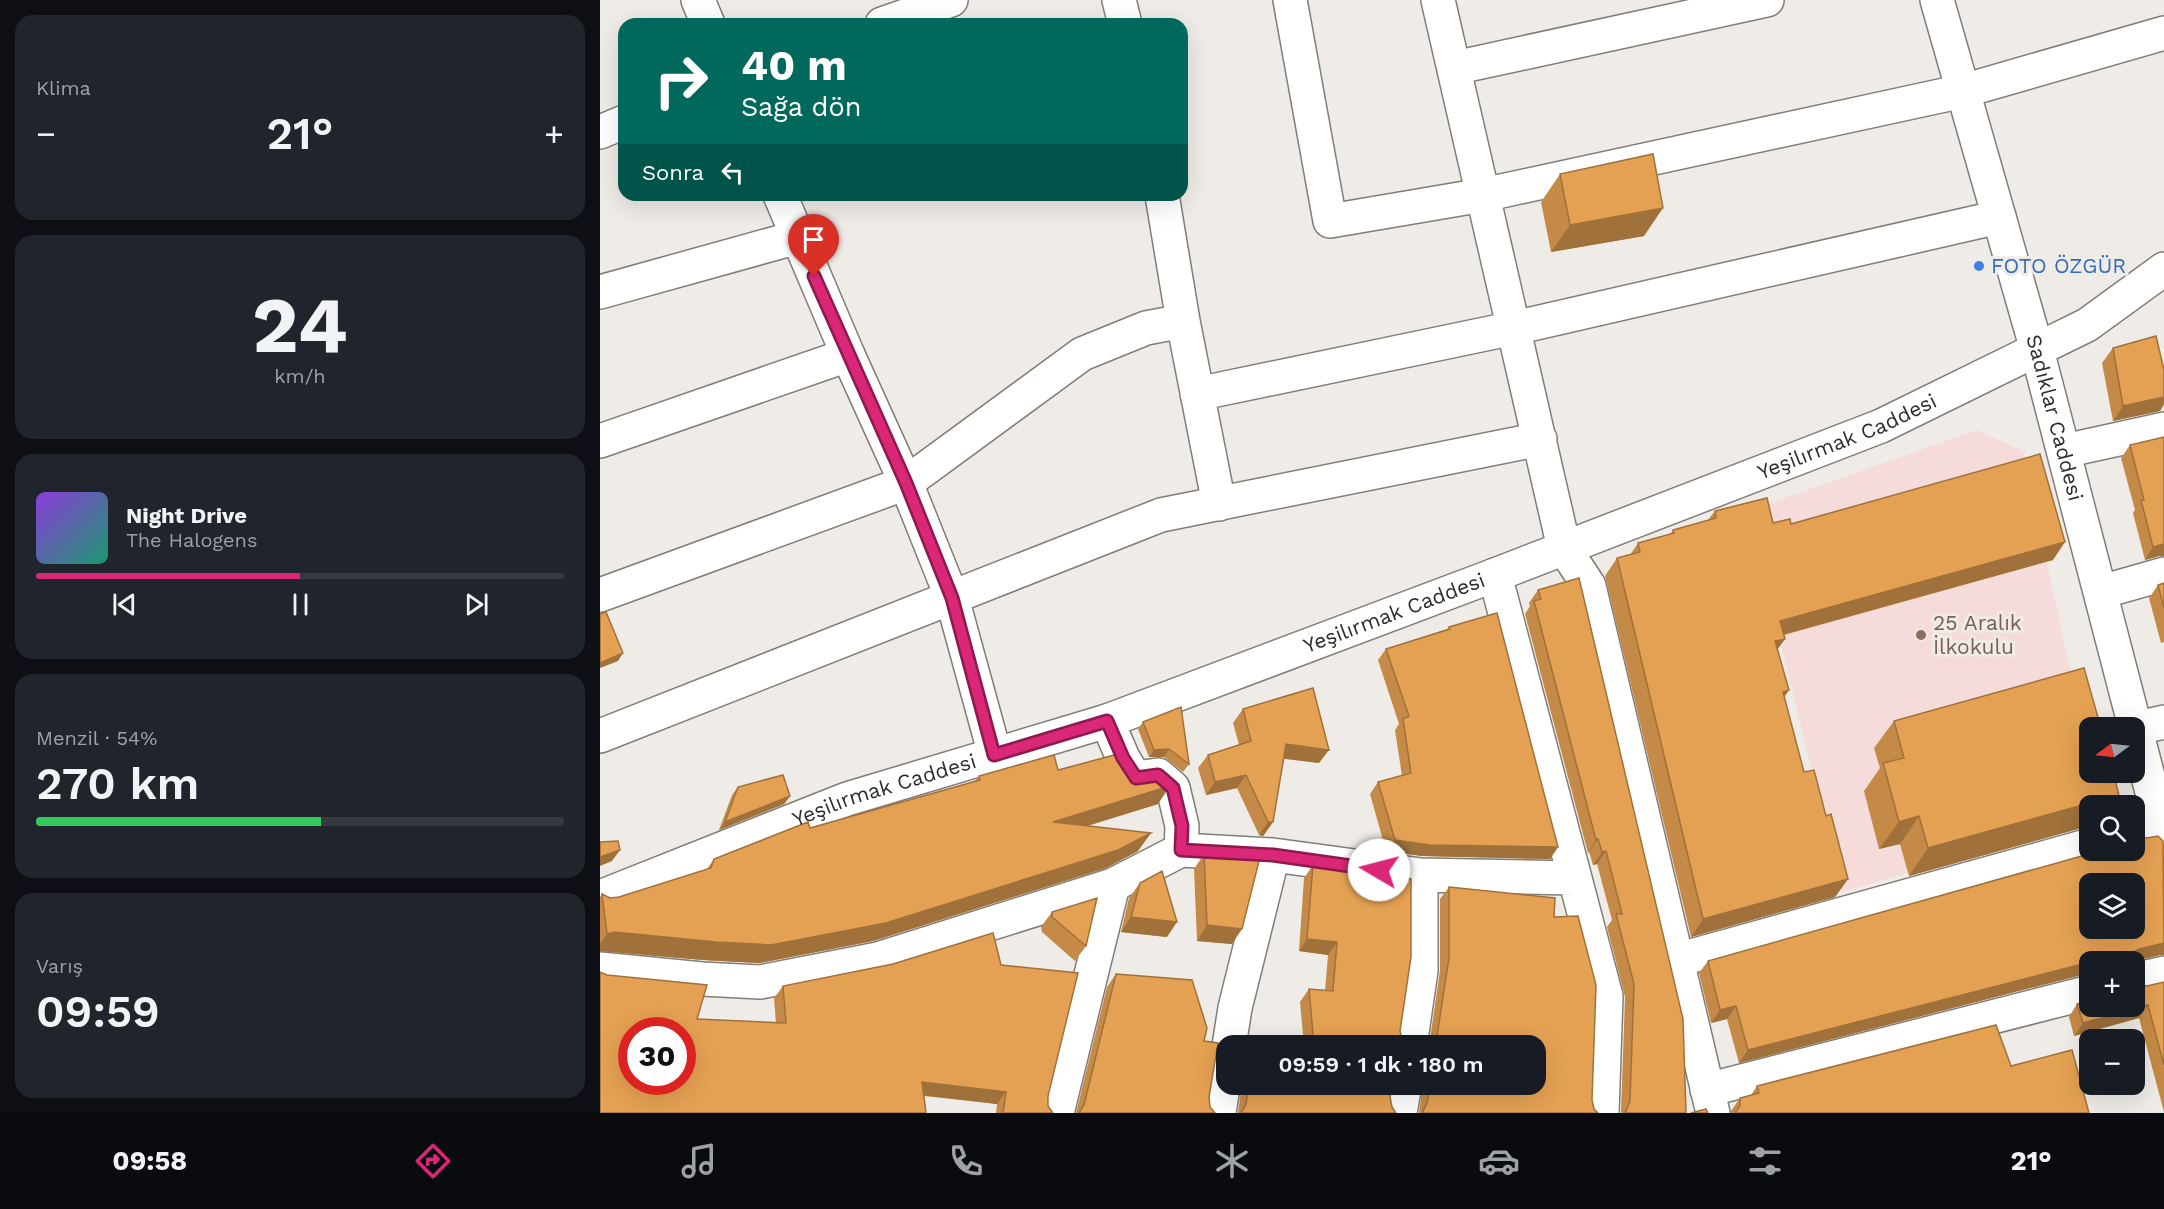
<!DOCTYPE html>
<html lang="tr">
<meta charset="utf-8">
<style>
:root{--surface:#171b24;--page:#20242c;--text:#f1f3f6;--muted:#9ea1a6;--line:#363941;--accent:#db2777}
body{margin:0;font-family:"Work Sans",sans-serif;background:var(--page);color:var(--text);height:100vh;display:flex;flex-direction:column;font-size:22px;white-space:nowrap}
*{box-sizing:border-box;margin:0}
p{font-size:20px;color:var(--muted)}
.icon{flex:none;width:33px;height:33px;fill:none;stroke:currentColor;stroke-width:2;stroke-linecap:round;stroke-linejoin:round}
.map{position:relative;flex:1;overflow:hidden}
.drawer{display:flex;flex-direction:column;gap:15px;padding:15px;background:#0d0f14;width:600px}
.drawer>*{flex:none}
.guide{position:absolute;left:18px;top:18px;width:570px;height:183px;border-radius:18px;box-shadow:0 6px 24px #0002;background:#00695c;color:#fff;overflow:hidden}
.needle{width:39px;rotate:255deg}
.fabs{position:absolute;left:1479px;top:717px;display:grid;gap:12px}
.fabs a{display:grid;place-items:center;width:66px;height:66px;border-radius:12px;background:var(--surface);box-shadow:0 6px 24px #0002;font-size:30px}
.speed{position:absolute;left:18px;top:1017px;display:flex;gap:12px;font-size:30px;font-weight:700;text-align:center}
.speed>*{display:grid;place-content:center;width:78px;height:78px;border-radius:50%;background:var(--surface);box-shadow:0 6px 24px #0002;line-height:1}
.speed .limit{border:9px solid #d22;background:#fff;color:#111}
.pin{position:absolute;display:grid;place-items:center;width:51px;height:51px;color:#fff;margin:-62px -26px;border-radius:50% 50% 50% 0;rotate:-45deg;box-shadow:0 0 6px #0007}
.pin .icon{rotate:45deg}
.me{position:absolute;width:66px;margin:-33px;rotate:278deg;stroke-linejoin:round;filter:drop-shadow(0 0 4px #0008)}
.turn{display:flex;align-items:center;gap:21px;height:126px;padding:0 24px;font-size:27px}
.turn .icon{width:78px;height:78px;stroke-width:2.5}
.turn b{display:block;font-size:42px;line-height:51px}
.then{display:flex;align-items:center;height:57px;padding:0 24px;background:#0003;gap:12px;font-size:22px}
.big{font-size:45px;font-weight:600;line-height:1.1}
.drawer .tile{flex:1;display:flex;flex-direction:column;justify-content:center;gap:9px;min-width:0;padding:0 21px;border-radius:18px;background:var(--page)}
.drawer .dial{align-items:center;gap:0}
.dial b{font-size:78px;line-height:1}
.song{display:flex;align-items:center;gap:18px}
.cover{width:72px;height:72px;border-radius:9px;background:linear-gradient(135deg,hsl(270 70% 55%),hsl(160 70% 35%))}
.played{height:6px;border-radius:3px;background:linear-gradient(90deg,var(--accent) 50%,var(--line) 50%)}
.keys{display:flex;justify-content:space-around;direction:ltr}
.heat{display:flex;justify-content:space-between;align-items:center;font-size:33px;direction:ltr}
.charge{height:9px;border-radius:4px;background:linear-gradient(90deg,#34c759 54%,var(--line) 0)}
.trip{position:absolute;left:616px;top:1035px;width:330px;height:60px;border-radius:18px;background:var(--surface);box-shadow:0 6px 24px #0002;font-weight:600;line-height:60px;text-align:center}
.dock{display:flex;height:96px;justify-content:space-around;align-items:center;background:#090b0e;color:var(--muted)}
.dock .icon{width:42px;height:42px}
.dock .on{color:var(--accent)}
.dock b{font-size:27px;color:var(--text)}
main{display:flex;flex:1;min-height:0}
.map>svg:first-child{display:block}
.education{fill:#f5dbda}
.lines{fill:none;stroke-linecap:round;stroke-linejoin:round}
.street-casing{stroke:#817d79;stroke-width:36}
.secondary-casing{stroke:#817d79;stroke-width:36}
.street{stroke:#fff;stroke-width:33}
.secondary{stroke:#fff;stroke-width:33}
.wall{fill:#c58a47}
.shaded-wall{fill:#a0713a}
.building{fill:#e5a153;stroke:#a0713a;stroke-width:1.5;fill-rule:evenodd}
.route-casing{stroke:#8e194d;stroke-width:15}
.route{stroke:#db2777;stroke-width:10}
.shop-dot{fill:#3f7fe0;stroke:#efebe6;stroke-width:2}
.education-dot{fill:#8d6e63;stroke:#efebe6;stroke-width:2}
.labels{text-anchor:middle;stroke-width:6;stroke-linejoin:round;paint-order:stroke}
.shop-label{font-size:21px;fill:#366cbe;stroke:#efebe6;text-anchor:start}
.street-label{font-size:21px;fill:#2f2d2c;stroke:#efebe6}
.education-label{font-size:21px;fill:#785e54;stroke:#efebe6;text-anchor:start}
</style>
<main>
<section class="drawer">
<div class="tile"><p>Klima</p>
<div class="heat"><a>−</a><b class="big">21°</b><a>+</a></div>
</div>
<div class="tile dial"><b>24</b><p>km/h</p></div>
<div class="tile">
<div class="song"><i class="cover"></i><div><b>Night Drive</b><p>The Halogens</p></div></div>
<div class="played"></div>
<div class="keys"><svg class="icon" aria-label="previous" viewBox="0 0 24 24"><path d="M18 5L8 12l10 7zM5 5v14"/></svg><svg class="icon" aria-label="pause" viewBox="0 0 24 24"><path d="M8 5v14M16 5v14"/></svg><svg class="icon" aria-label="next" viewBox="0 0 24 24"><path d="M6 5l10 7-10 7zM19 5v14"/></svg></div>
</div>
<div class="tile"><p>Menzil · 54%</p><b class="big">270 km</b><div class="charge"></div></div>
<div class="tile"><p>Varış</p><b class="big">09:59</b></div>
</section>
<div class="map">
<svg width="1564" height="1113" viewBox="0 0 1564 1113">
<rect width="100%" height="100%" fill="#efebe6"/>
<path class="education" d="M1377,430L1423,451L1489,759V820L1242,892L1148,511Z"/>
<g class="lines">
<defs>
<path id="street" d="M519,0L525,24
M690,0L730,221L883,195L1363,91L1564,33
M838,0L964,548L989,586L1113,1113
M282,24L351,0
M854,68L1167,0
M0,132L24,122
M562,195L583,321L619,504
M0,292L198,237
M597,394L914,328L1399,217
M0,441L248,355
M1464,451L1564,429
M895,575L1006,996L1002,1113
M1501,592L1564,574
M0,595L306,483L482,354L546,328L583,321
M507,721L523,758L535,778L558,775L573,788L582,826L581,850
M1537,728L1564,722
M0,736L561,515L940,439
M1534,833L1561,826
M1077,960L1490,845
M0,969L102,979L160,982L278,959L513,885L581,850L673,855L821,875L975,878
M1534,980L1564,973
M629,1046L635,1008L673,855
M810,1046L821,971V875
M1107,1090L1490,992
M457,1113L513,885
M619,1113L627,1061
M800,1113L805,1084"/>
<g id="secondary">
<path d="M98,0L108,24"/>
<path id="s1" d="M1337,0L1437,350L1564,838"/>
<path d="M180,195L248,355L306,483L352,598L395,755"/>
<path id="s2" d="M0,897L247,799L507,721L895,575L1281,426L1487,325L1564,269"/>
</g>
</defs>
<use href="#street" class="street-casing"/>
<use href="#secondary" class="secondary-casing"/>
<use href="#street" class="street"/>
<use href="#secondary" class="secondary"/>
</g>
<path class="wall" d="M960,174L1044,236L951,252L941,202Z
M1513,348L1564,370V404L1560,411L1513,421L1502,363Z
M1564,437V556H1559L1545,560L1533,513L1535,510L1521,458L1530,445Z
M1115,511L1173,523L1191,524L1453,560L1184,635L1177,649L1184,697L1204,772L1226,816L1248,879L1235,897L1091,937L1005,576L1017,558L1030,555L1038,543L1070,535L1073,530L1108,520Z
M1564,583V642L1561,643L1549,598L1558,585Z
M938,590L1086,1113H1021L1025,997L1007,927L1012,920L997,864L993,865L989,852L988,853L925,614L930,606L929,603Z
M849,627L958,847L950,859L822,856L786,851L770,794L778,782L802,776L795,730L799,724L778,660L786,649L847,629Z
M1484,668L1521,803L1520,806H1490V827H1485L1309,876L1300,844L1279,849L1264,791L1280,768L1274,748L1294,721Z
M643,709L719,763L684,758L673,822L663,836L659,835L637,788L606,795L598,768L608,755L639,745L633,723Z
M543,722L589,764L583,772L564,757H549L538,729Z
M531,770L558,804L487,826L538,851L506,868L273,941L159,963L103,960L0,951V897L2,894L10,898L19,897L107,869L114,859L210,828L375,781L379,776Z
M138,787L190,796L184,804L119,830L132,795Z
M1564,844V955H1560L1531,962H1490L1485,974L1139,1063L1127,1019L1111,1023L1099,973L1108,961Z
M604,854L632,944L597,941L594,869Z
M713,865L800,1031L802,1041L805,1046H704L700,1002L709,989L725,991L728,955L699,951L704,878Z
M540,883L567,937L521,932L529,898Z
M849,887L954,917L992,1100L994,1109L998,1113H819L823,1084H936V1046H829L840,971V899Z
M452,912L486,946L475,961L442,932L441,927Z
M401,965L448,1096V1106L453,1113H396L397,1104L324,1096L97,1019L176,1023L174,998L183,986Z
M516,974L604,1041L610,1107L615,1113H476L507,987Z
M1564,982V1112L1539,1018L1474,1036L1469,1017L1477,1004L1490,1006L1537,985L1547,986Z
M1411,1066L1489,1113H1131V1111L1140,1098L1151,1095L1157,1086Z
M642,1084H793L790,1097L792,1107L796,1113H638Z"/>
<path class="shaded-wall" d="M1063,208L1044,236L951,252L970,225Z
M1564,397V404L1560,411L1513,421L1523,406Z
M1465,542L1453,560L1167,639L1180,621Z
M1564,544V556H1559L1545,560L1553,547Z
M1185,639L1172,657L1175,641Z
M23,653L18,661L0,668V663Z
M1189,690L1177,708L1183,692Z
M686,744L729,750L719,763L677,758Z
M569,749L564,757H549L554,750Z
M646,775L637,788L606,795L615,782Z
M570,786L558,804L441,840L453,822Z
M190,796L184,804L119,830L125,822Z
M1504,799H1513L1509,806H1490V827H1485L1309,876L1328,848Z
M1319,816L1300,844L1279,849L1299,822Z
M668,822H673L663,836L659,835Z
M551,833L538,851L506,868L273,941L159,963L103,960L0,951V944L7,934Z
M998,839L989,852L988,853L996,840Z
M795,840L958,847L950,859L822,856L786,851Z
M20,850L12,861L0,866V857Z
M1006,851L997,864L993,865L1002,852Z
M1248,879L1235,897L1091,937L1103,919Z
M531,917L577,922L567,937L521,932Z
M607,925L642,929L632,944L597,941Z
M707,939L737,942L728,955L699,951Z
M1564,943V955H1560L1531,962H1524L1530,954L1539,949Z
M1490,962V974H1485L1139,1063L1148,1050Z
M1548,1005L1539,1018L1474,1036L1483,1023Z
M1136,1006L1127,1019L1111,1023L1120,1010Z
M322,1082L406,1092L397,1104L313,1094Z"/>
<path class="building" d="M1053,154L1063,208L970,225L960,174Z
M1556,336L1564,370V397L1523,406L1513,348Z
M1564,437V544L1553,547L1541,500H1544L1530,445Z
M1440,454L1465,542L1180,621L1185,639L1175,641L1189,690L1183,692L1204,772L1214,770L1226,816L1231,814L1248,879L1103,919L1017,558L1040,552L1038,543L1074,533L1073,530L1116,518L1115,511L1167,498L1173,523L1190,519L1191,524Z
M979,578L1083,1019L1086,1113H1024L1026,1111L1030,1101L1034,984L1016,914H1022L1006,851L1002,852L998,839L996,840L934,601L941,599L938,590Z
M1564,583V608L1558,585Z
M6,612L23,653L0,663V614Z
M897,613L958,847L830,845L795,840L778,782L811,773L803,719L809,716L786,649L850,629L849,627Z
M1484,668L1501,728H1490V772H1513L1521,803L1513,799H1504L1328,848L1319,816L1299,822L1283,763L1304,758L1294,721Z
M713,688L729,750L686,744L673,822H668L646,775L615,782L608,755L651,741L643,709Z
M581,707L589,764L569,749L554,750L543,722Z
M522,753L531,770L539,777L549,779L565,777L569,780L570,786L453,822L551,833L518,850L286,923L171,945L116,942L14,932L7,934L2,894L10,898L19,897L111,868L114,859L208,822L210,828L380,780L379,776L454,755L458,770Z
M183,775L190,796L125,822L138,787Z
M1534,836L1547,838L1558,836L1563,841L1564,943L1539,949L1530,954L1525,962H1490L1148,1050L1136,1006L1120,1010L1108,961L1503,850H1534ZM1490,884H1534V928H1490Z
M18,841L20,850L0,857V842Z
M604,854L660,857L642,929L607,925Z
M713,865L811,879V957L800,1031L802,1041L805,1046H714L709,989L733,991L737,942L707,939Z
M562,871L577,922L531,917L540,883Z
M849,887L955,898L954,917L978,916L996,985L992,1100L994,1109L998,1113H822L827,1103L831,1084H936V1046H833L837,1036L849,958Z
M497,898L486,946L452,917V912Z
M393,933L401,965L478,973L448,1096V1106L453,1113H403L406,1092L322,1082L326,1113H0V972L7,975L107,985L97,1019L186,1023L183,986L293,964ZM32,1030H82V1082H32Z
M516,974L592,980L607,1028L604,1041L618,1043L609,1097L610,1107L615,1113H479L484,1105Z
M1564,982V1065L1548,1005L1483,1023L1477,1004L1490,1001V1006H1534V983L1537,985L1547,986Z
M1396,1025L1411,1066L1472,1050L1489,1113H1135L1140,1106V1098L1159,1093L1157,1086Z
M649,1084H793L790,1097L792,1107L796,1113H641L646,1104Z
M1106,1109L1108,1113H1091Z"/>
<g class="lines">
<defs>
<path id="route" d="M214,276L306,483L352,598L394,755L507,721L523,758L536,778L558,775L573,788L582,826L581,850L673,855L779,870"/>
</defs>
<use href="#route" class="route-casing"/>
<use href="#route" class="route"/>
</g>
<circle class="shop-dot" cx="1379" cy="266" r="6"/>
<circle class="education-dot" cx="1321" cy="635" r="6"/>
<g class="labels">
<g class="shop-label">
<text x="1391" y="273">FOTO ÖZGÜR</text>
</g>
<g class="street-label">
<text dy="7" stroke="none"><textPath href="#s1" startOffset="434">Sadıklar Caddesi</textPath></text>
<text dy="7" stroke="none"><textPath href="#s2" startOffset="1330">Yeşilırmak Caddesi</textPath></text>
<text dy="7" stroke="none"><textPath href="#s2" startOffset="844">Yeşilırmak Caddesi</textPath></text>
<text dy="7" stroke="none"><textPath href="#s2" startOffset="304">Yeşilırmak Caddesi</textPath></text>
</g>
<g class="education-label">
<text x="1333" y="630">25 Aralık<tspan x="1333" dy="24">İlkokulu</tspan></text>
</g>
</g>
</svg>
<div class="fabs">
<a><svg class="needle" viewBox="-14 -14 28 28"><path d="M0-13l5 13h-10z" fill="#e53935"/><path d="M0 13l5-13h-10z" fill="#9ea1a6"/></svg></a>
<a><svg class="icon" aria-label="search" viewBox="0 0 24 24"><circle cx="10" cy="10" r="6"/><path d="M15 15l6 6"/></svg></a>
<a><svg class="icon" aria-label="layers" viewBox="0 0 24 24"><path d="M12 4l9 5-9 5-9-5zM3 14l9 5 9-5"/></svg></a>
<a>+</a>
<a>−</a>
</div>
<div class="speed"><div class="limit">30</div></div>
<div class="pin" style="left:214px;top:276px;background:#d93025"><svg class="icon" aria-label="arrive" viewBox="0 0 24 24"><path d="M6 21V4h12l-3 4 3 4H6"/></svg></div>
<svg class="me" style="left:779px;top:870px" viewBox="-20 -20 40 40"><circle r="19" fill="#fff"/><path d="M0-13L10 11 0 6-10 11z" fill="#db2777"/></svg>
<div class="trip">09:59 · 1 dk · 180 m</div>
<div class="guide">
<div class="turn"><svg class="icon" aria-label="right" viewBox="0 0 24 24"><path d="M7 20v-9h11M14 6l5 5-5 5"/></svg><div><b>40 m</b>Sağa dön</div></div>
<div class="then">Sonra<svg class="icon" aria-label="left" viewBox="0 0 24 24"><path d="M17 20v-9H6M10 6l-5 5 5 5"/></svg></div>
</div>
</div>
</main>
<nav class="dock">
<b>09:58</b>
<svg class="icon on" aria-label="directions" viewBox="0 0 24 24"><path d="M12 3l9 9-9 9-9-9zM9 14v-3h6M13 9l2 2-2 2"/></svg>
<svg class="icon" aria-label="music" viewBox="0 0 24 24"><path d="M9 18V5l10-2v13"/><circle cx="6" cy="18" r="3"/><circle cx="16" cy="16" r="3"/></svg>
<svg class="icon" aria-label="phone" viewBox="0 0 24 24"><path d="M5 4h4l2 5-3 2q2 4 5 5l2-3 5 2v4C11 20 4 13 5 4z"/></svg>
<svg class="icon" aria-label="climate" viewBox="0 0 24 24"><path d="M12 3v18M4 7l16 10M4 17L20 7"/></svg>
<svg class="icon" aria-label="car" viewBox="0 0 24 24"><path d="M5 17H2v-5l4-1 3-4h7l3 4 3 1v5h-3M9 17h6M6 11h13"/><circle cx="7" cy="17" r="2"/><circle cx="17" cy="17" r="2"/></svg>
<svg class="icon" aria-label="filters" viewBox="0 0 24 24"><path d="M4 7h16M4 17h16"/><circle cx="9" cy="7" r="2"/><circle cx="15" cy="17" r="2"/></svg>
<b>21°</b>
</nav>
